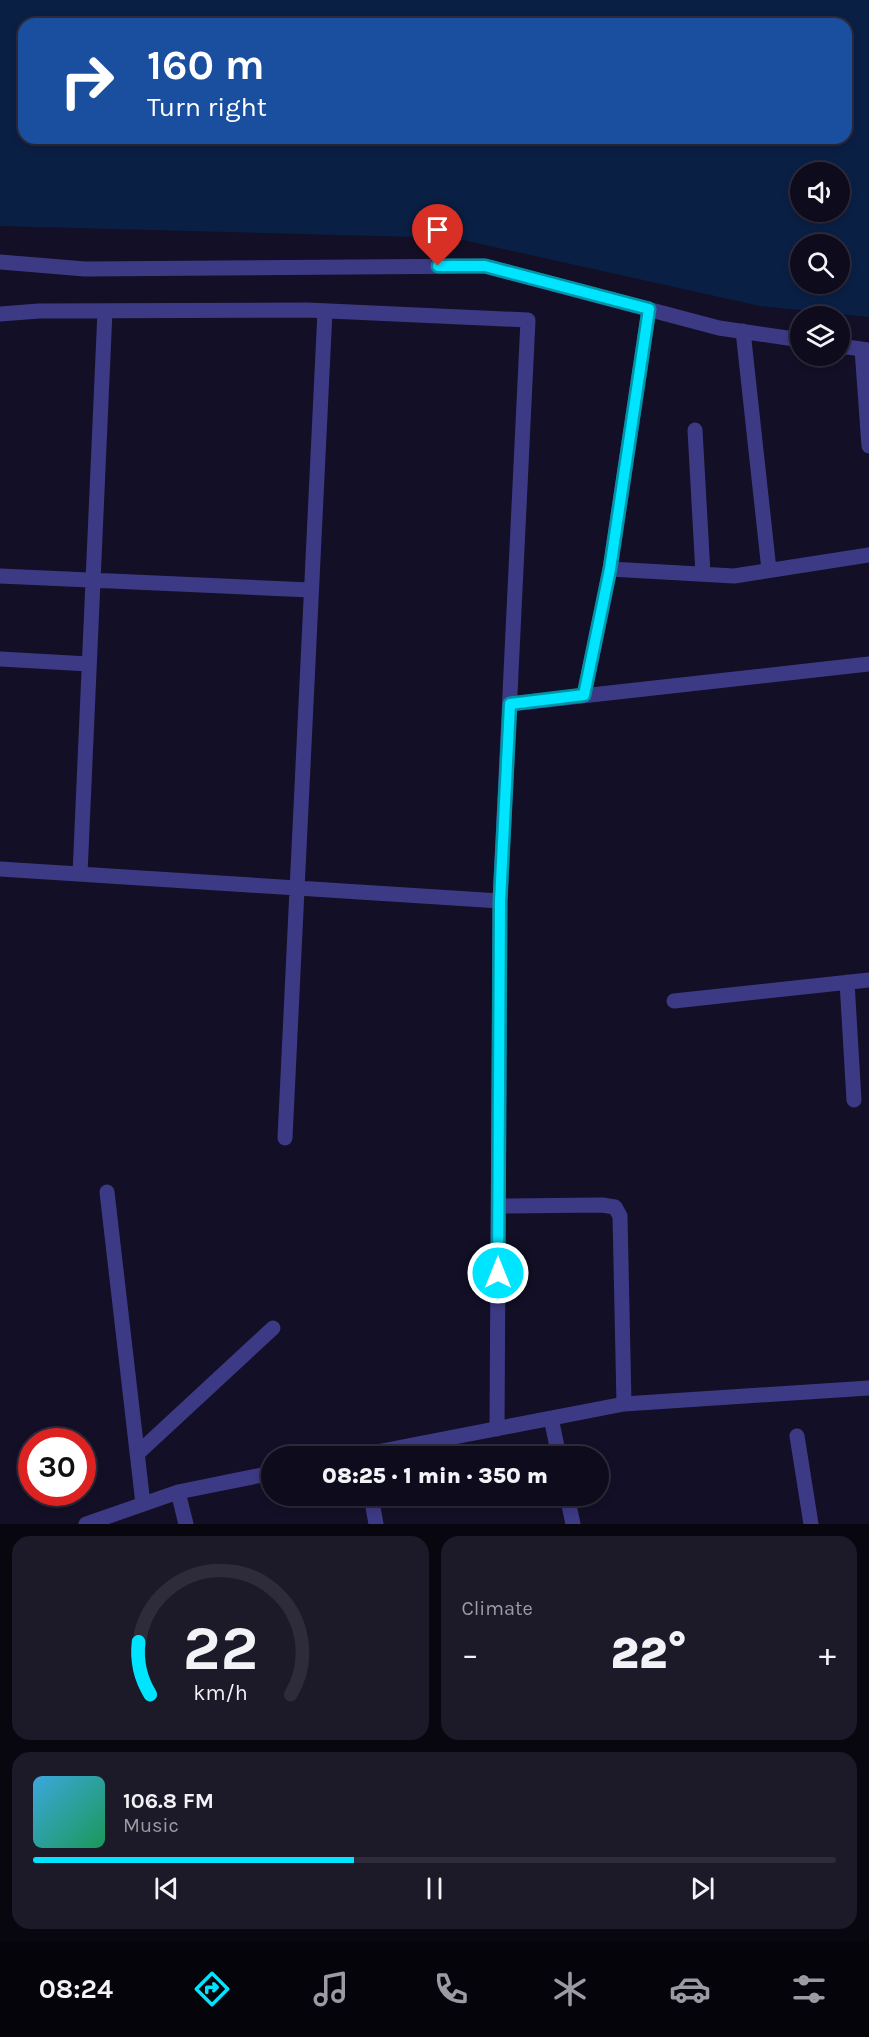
<!DOCTYPE html>
<meta charset="utf-8">
<style>
:root{--surface:#0e0b1c;--page:#1c1929;--text:#f1f3f6;--muted:#9b9ba3;--line:#2e2b3b;--accent:#00e5ff}
body{margin:0;font-family:Karla,sans-serif;background:var(--page);color:var(--text);height:100vh;display:flex;flex-direction:column;font-size:22px;white-space:nowrap}
*{box-sizing:border-box;margin:0}
p{font-size:20px;color:var(--muted)}
.icon{flex:none;width:33px;height:33px;fill:none;stroke:currentColor;stroke-width:2;stroke-linecap:round;stroke-linejoin:round}
.map{position:relative;height:1524px;overflow:hidden}
.sheet{display:flex;flex-direction:column;gap:12px;padding:12px;background:#08060f;flex:1}
.sheet>*{flex:none}
.guide{position:absolute;left:18px;top:18px;width:834px;height:126px;border-radius:18px;box-shadow:0 3px 9px #0003,0 0 0 2px var(--line);background:#1a4fa0;color:#fff;overflow:hidden}
.buttons{position:absolute;left:790px;top:162px;display:grid;gap:12px}
.buttons a{display:grid;place-items:center;width:60px;height:60px;border-radius:50%;background:var(--surface);box-shadow:0 3px 9px #0003,0 0 0 2px var(--line);font-size:30px}
.speed{position:absolute;left:18px;top:1428px;display:flex;gap:12px;font-size:30px;font-weight:700;text-align:center}
.speed>*{display:grid;place-content:center;width:78px;height:78px;border-radius:50%;background:var(--surface);box-shadow:0 3px 9px #0003,0 0 0 2px var(--line);line-height:1}
.speed .limit{border:9px solid #d22;background:#fff;color:#111}
.pin{position:absolute;display:grid;place-items:center;width:51px;height:51px;color:#fff;margin:-62px -26px;border-radius:50% 50% 50% 0;rotate:-45deg;box-shadow:0 0 6px #0007}
.pin .icon{rotate:45deg}
.me{position:absolute;width:66px;margin:-33px;rotate:0deg;stroke-linejoin:round;filter:drop-shadow(0 0 4px #0008)}
.turn{display:flex;align-items:center;gap:21px;height:126px;padding:0 30px;font-size:27px}
.turn .icon{width:78px;height:78px;stroke-width:2.5}
.turn b{display:block;font-size:42px;line-height:51px}
.big{font-size:45px;font-weight:800;line-height:1.1}
.sheet .widget{flex:1;display:flex;flex-direction:column;justify-content:center;gap:9px;min-width:0;padding:0 21px;border-radius:18px;background:var(--page)}
.sheet .dial{align-items:center;gap:0}
.dial svg{height:156px;overflow:visible;fill:none;stroke:var(--line);stroke-width:7;stroke-linecap:round;text-anchor:middle}
.dial text{fill:var(--text);stroke:none}
.song{display:flex;align-items:center;gap:18px}
.cover{width:72px;height:72px;border-radius:9px;background:linear-gradient(135deg,hsl(200 70% 55%),hsl(150 70% 35%))}
.played{height:6px;border-radius:3px;background:linear-gradient(90deg,var(--accent) 40%,var(--line) 40%)}
.keys{display:flex;justify-content:space-around;direction:ltr}
.heat{display:flex;justify-content:space-between;align-items:center;font-size:33px;direction:ltr}
.sheet .tiles{flex:1;display:grid;gap:12px;grid-template-columns:1fr 1fr}
.widget:last-child{grid-column:span 2}
.trip{position:absolute;left:261px;top:1446px;width:348px;height:60px;border-radius:30px;background:var(--surface);box-shadow:0 3px 9px #0003,0 0 0 2px var(--line);font-weight:800;line-height:60px;text-align:center}
.tab-bar{display:flex;height:96px;justify-content:space-around;align-items:center;background:#06040b;color:var(--muted)}
.tab-bar .icon{width:42px;height:42px}
.tab-bar .on{color:var(--accent)}
.tab-bar b{font-size:27px;color:var(--text)}
.map>svg:first-child{display:block}
.water{fill:#0a1f44;fill-rule:evenodd}
.lines{fill:none;stroke-linecap:round;stroke-linejoin:round}
.minor{stroke:#3d3a85;stroke-width:15}
.route-casing{stroke:#0095a6;stroke-width:15}
.route{stroke:#00e5ff;stroke-width:10}
</style>
<div class="map">
<svg width="869" height="1524" viewBox="0 0 869 1524">
<rect width="100%" height="100%" fill="#130f26"/>
<path class="water" d="M0,0H869V317L760,306L454,238L0,226ZM24,24H846V138H24ZM801,172H840V212H801ZM801,244H840V284H801Z"/>
<g class="lines">
<path class="minor" d="M0,262L85,269L485,266L719,328L801,340
M0,314L39,311L307,310L528,320L500,901L497,1429
M743,331L769,570
M840,346L869,350
M862,349L869,446
M695,430L703,574
M610,569L734,576L869,555
M0,576L311,590
M0,659L89,664
M584,695L610,569L649,309
M510,704L869,664
M0,869L500,901
M80,874L105,311
M847,982L854,1100
M674,1001L869,980
M285,1138L325,311
M107,1192L143,1504
M498,1206L602,1205L615,1207L620,1216L624,1404
M551,1418L559,1456
M797,1436L811,1524
M137,1454L273,1328
M356,1456L624,1404L869,1388
M178,1492L186,1524
M371,1496L376,1524
M567,1496L573,1524
M86,1524L178,1492L272,1473"/>
</g>
<g class="lines">
<defs>
<path id="route" d="M438,266H485L649,309L610,569L584,695L510,704L500,901L498,1273"/>
</defs>
<use href="#route" class="route-casing"/>
<use href="#route" class="route"/>
</g>
</svg>
<div class="buttons">
<a><svg class="icon" aria-label="sound" viewBox="0 0 24 24"><path d="M4 9h4l5-4v14l-5-4H4zM17 9q2 3 0 6"/></svg></a>
<a><svg class="icon" aria-label="search" viewBox="0 0 24 24"><circle cx="10" cy="10" r="6"/><path d="M15 15l6 6"/></svg></a>
<a><svg class="icon" aria-label="layers" viewBox="0 0 24 24"><path d="M12 4l9 5-9 5-9-5zM3 14l9 5 9-5"/></svg></a>
</div>
<div class="speed"><div class="limit">30</div></div>
<div class="pin" style="left:438px;top:266px;background:#d93025"><svg class="icon" aria-label="arrive" viewBox="0 0 24 24"><path d="M6 21V4h12l-3 4 3 4H6"/></svg></div>
<svg class="me" style="left:498px;top:1273px" viewBox="-20 -20 40 40"><circle r="17" fill="#00e5ff" stroke="#fff" stroke-width="3"/><path d="M0-11L8 9 0 5-8 9z" fill="#fff"/></svg>
<div class="trip">08:25 · 1 min · 350 m</div>
<div class="guide">
<div class="turn"><svg class="icon" aria-label="right" viewBox="0 0 24 24"><path d="M7 20v-9h11M14 6l5 5-5 5"/></svg><div><b>160 m</b>Turn right</div></div>
</div>
</div>
<section class="sheet">
<div class="tiles">
<div class="widget dial"><svg viewBox="0 0 100 80">
<path d="M14 69A42 42 0 1 1 86 69"/>
<path d="M14 69A42 42 0 0 1 8 42" stroke="#00e5ff"/>
<text x="50" y="56" font-size="32" font-weight="700">22</text>
<text x="50" y="72" font-size="11">km/h</text>
</svg></div>
<div class="widget"><p>Climate</p>
<div class="heat"><a>−</a><b class="big">22°</b><a>+</a></div>
</div>
<div class="widget">
<div class="song"><i class="cover"></i><div><b>106.8 FM</b><p>Music</p></div></div>
<div class="played"></div>
<div class="keys"><svg class="icon" aria-label="previous" viewBox="0 0 24 24"><path d="M18 5L8 12l10 7zM5 5v14"/></svg><svg class="icon" aria-label="pause" viewBox="0 0 24 24"><path d="M8 5v14M16 5v14"/></svg><svg class="icon" aria-label="next" viewBox="0 0 24 24"><path d="M6 5l10 7-10 7zM19 5v14"/></svg></div>
</div>
</div>
</section>
<nav class="tab-bar">
<b>08:24</b>
<svg class="icon on" aria-label="directions" viewBox="0 0 24 24"><path d="M12 3l9 9-9 9-9-9zM9 14v-3h6M13 9l2 2-2 2"/></svg>
<svg class="icon" aria-label="music" viewBox="0 0 24 24"><path d="M9 18V5l10-2v13"/><circle cx="6" cy="18" r="3"/><circle cx="16" cy="16" r="3"/></svg>
<svg class="icon" aria-label="phone" viewBox="0 0 24 24"><path d="M5 4h4l2 5-3 2q2 4 5 5l2-3 5 2v4C11 20 4 13 5 4z"/></svg>
<svg class="icon" aria-label="climate" viewBox="0 0 24 24"><path d="M12 3v18M4 7l16 10M4 17L20 7"/></svg>
<svg class="icon" aria-label="car" viewBox="0 0 24 24"><path d="M5 17H2v-5l4-1 3-4h7l3 4 3 1v5h-3M9 17h6M6 11h13"/><circle cx="7" cy="17" r="2"/><circle cx="17" cy="17" r="2"/></svg>
<svg class="icon" aria-label="filters" viewBox="0 0 24 24"><path d="M4 7h16M4 17h16"/><circle cx="9" cy="7" r="2"/><circle cx="15" cy="17" r="2"/></svg>
</nav>
